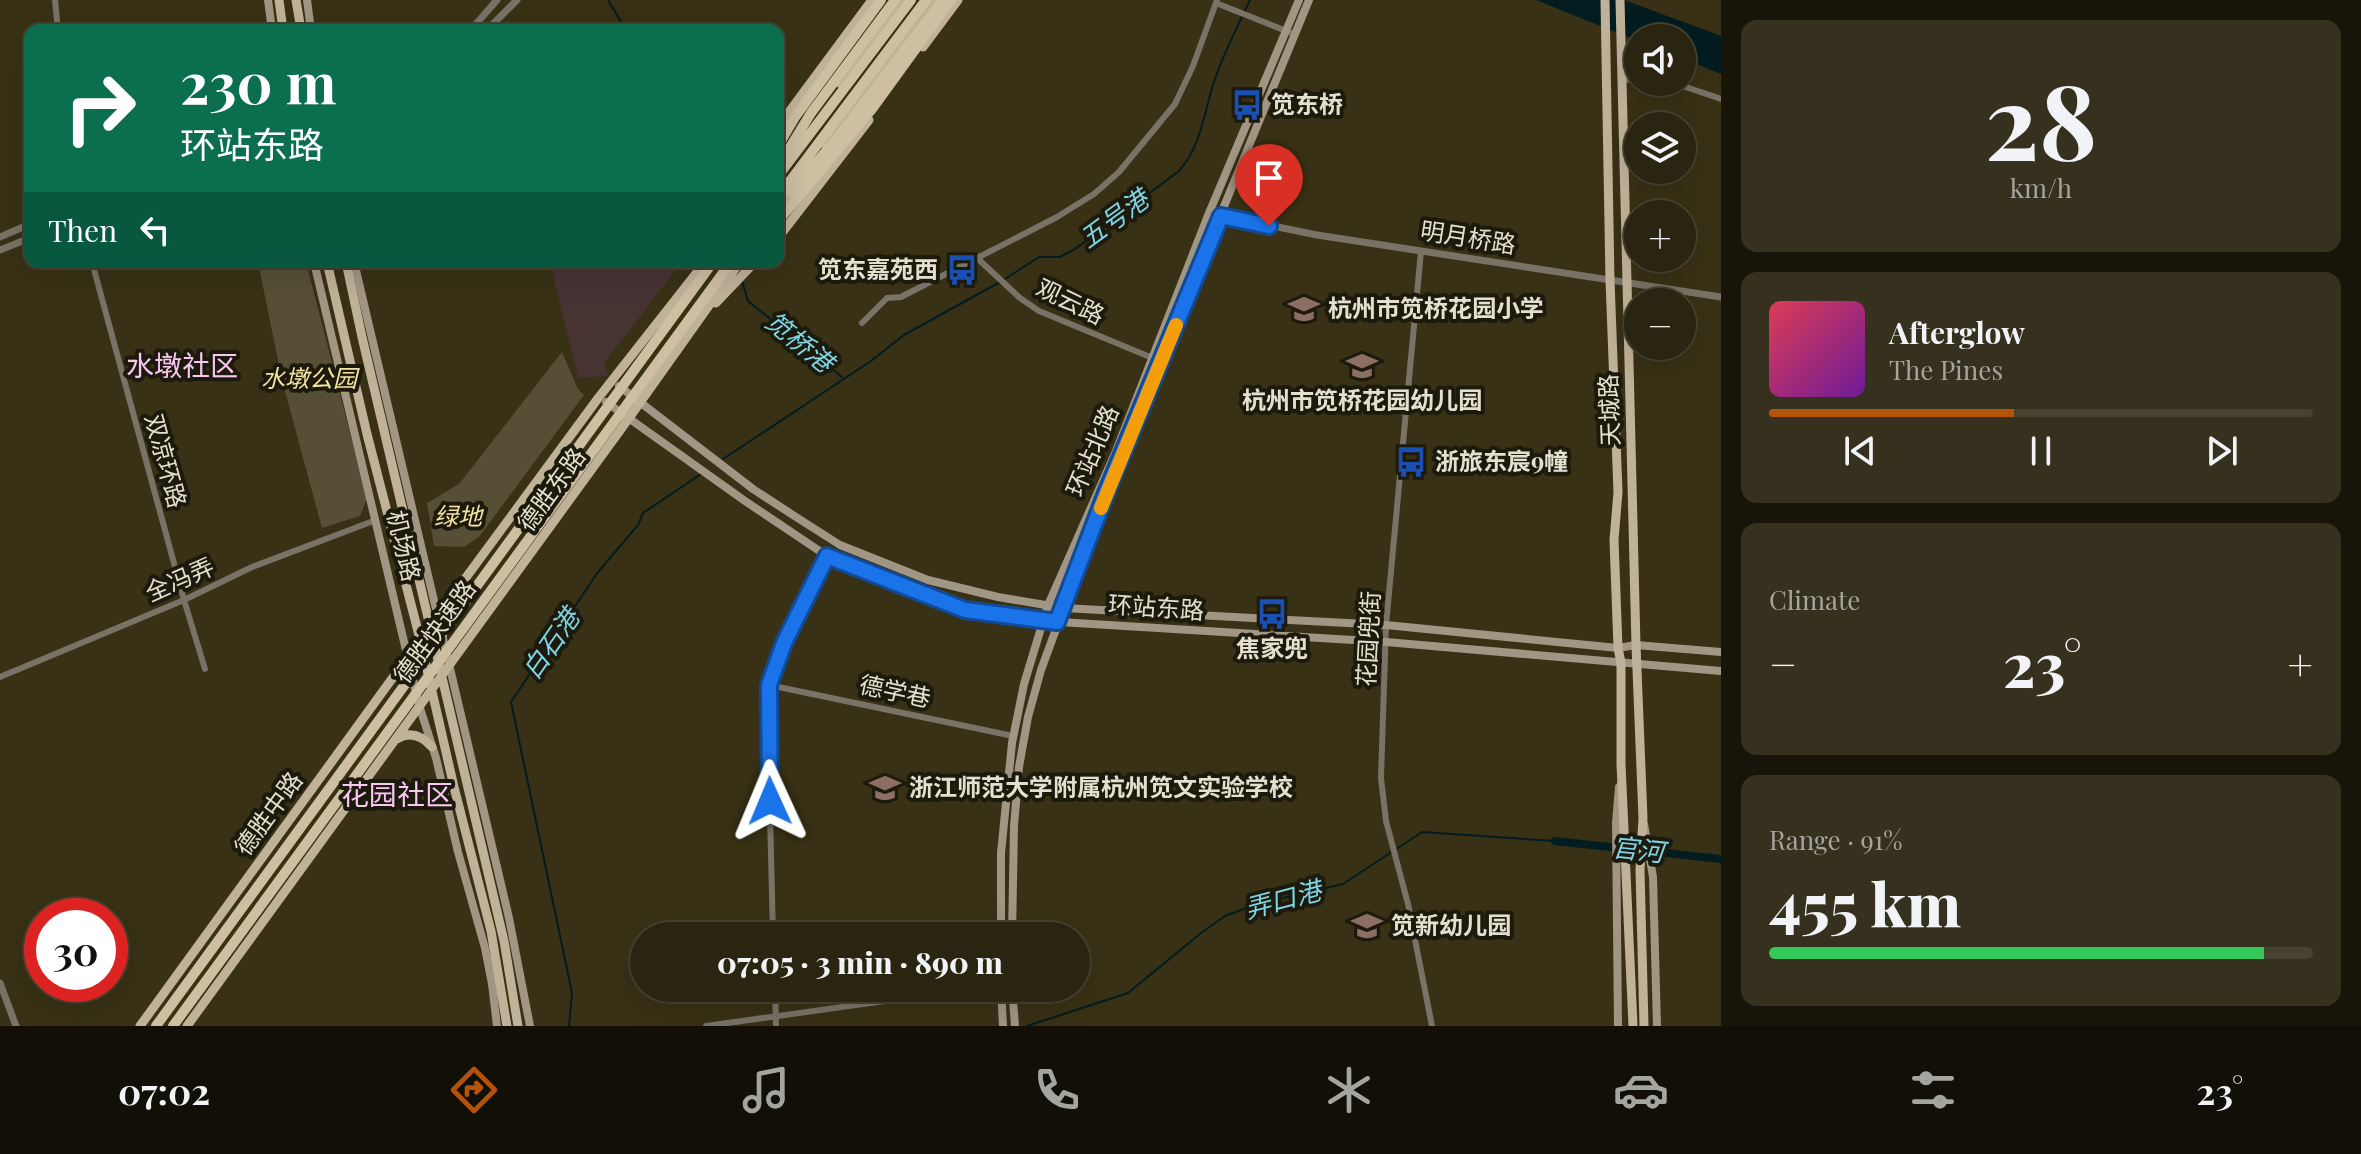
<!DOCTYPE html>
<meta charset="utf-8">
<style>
:root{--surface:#2a2510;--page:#36311e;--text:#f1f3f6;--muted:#a5a59f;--line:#464230;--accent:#b45309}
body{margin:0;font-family:"Playfair Display","Noto Sans SC",serif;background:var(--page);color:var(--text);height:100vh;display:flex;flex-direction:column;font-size:30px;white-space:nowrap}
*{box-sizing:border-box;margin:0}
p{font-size:26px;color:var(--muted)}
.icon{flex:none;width:44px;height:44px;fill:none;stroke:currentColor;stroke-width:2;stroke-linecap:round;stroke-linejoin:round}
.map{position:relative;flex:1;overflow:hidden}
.details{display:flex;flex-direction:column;gap:20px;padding:20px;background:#171409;width:640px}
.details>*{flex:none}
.banner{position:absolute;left:24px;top:24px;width:760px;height:244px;border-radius:16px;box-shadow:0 8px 32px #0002,0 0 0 2px var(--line);background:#0b6e4f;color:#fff;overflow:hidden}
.controls{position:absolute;left:1624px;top:24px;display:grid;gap:16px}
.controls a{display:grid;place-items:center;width:72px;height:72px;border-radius:50%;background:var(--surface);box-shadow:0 8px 32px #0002,0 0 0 2px var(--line);font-size:40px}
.speed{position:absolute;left:24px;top:898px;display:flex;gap:16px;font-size:40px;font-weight:700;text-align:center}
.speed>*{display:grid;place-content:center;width:104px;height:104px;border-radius:50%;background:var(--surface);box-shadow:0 8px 32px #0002,0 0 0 2px var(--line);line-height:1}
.speed .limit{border:12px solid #d22;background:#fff;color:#111}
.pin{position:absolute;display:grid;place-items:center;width:68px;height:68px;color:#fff;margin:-82px -34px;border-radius:50% 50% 50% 0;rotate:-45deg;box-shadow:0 0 8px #0007}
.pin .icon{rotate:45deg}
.me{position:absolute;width:88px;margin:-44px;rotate:359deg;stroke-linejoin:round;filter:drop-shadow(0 0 6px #0008)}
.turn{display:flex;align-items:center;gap:28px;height:168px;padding:0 24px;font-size:36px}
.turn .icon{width:104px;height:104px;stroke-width:2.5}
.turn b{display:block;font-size:56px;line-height:68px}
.then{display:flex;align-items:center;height:76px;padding:0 24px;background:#0003;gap:16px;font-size:30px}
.big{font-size:60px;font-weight:800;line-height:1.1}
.details .card{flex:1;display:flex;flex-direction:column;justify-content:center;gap:12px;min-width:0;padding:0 28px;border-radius:16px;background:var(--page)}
.details .dial{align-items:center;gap:0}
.dial b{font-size:104px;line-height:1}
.song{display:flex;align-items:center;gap:24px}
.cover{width:96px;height:96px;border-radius:12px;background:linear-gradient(135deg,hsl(350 70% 55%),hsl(280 70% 35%))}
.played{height:8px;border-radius:4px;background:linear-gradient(90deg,var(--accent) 45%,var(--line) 45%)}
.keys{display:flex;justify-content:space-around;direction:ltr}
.heat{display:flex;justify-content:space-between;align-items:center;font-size:44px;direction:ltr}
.charge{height:12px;border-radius:6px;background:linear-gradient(90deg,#34c759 91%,var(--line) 0)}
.trip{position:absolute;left:630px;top:922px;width:460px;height:80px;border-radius:40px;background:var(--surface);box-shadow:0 8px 32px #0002,0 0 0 2px var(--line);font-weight:800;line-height:80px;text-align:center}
.tab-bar{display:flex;height:128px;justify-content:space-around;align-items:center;background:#110f06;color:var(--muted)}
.tab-bar .icon{width:56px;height:56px}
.tab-bar .active{color:var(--accent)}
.tab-bar b{font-size:36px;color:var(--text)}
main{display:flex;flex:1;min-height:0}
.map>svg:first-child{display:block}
.industrial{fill:#483333}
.green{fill:#564f35}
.water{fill:#021c20}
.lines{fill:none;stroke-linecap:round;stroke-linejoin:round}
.stream{stroke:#021c20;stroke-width:2}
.canal{stroke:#021c20;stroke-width:8}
.minor{stroke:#797266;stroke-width:6}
.tertiary{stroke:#797266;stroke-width:7}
.secondary{stroke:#a19583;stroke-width:8}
.primary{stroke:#c0b199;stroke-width:9}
.trunk{stroke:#cebea2;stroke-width:10}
.trunk-bridge{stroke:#cebea2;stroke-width:10}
.route-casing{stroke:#114b97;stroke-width:20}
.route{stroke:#1a73e8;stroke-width:14}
.slow{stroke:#f59e0b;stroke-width:14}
.labels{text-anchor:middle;stroke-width:8;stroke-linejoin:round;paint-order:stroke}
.poi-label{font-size:24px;font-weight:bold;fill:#e4e0cf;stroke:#1c190d;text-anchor:start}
.street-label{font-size:24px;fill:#e4e0cf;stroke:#1c190d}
.park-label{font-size:24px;font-style:italic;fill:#f3e2a0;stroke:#1c190d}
.water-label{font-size:26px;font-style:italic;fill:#7fd5e6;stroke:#1c190d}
.quarter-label{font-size:28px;fill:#f9c7f2;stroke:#1c190d}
</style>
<main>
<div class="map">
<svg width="1721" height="1026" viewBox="0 0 1721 1026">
<rect width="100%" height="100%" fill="#383115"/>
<path class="industrial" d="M550,262H682L604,363L608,376L578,378Z"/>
<path class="green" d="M258,262H306L367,499L360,516L322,528L282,380Z
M562,352L578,389L584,395L479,537L464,547L434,546L427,503L459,484Z"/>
<path class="water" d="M1536,0H1624L1721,36V74L1682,58V38H1638V41Z"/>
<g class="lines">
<path class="stream" d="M608,0L626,30
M1005,279L1039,257H1060L1075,249L1179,171C1202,145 1204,111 1215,79C1224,52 1238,26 1250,0
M742,281L748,301L842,377
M723,459L871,361L904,335L1000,282
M569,1026L572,993L511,702L598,572L638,525L643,513L701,474
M1027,1026L1128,993L1201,933L1225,916L1257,904L1343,884L1422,832L1555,841"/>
<path class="canal" d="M1555,841L1721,859"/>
<path class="minor" d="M55,0L58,30
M1216,3L1294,34
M1622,79L1638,80
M1654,82L1677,84L1721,99
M1421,251L1386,625L1381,778L1386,821L1408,904L1432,1026
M976,257L1020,298L1039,311L1155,359
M92,262L184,600L205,669
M862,323L887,298L901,297L1057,217L1094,194L1119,172L1175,104L1193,66L1217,0
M0,677L184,600L252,567L376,520
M769,685L1013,736
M773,936L769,774V685L784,643L827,556
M775,988L776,1026
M706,1026L978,988"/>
<path class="tertiary" d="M468,30L476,24L497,0
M487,30L517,0
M1209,213L1317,235L1721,297
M0,237L30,224
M0,250L30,238
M0,983L16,1026"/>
<path class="secondary" d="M268,0L272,30
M307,0L311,30
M314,262L419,705L436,758L458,852L485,948L492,984L497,1026
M354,262L509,918L530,1026
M619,386L753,489L796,517L840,545L928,580L998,597L1063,608L1386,625L1618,648L1636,645L1721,652
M606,402L745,501L827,556L965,610L1043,621L1386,642L1721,671
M1644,824L1653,877L1657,1026
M1001,936V853L1012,743L1024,684L1048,605L1116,451L1209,213L1299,0
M1012,936L1014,826L1019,767L1028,717L1041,670L1106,493L1309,0
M1001,988L1003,1026
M1012,988L1015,1026
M1618,1026L1616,823L1619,787"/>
<path class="primary" d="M279,0L283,30
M296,0L301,30
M1605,0L1610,280L1618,492L1614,540L1618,648L1621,663V764L1633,1026
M1620,0L1636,645L1643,818L1640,870L1644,1026
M923,47L958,0
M841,84L904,0
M778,132L789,112L872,0
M825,145L935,0
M778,209L795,186
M778,238L869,120
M327,262L367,434L420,639L454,787L491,931L507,1026
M346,262L362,337L504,941L518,1026
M716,303L755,262
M397,739C410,731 422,736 432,747
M140,1026L431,625L599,397L705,262
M187,1026L629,418L740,262"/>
<path class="trunk" d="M778,146L795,117L881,0
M781,162L811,113L895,0
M778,176L911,0
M791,192L839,136L943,0
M778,197L926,0
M778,221L872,109L951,0"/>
<path class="trunk-bridge" d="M156,1026L713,262
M173,1026L731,262"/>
</g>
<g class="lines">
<defs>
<path id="route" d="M770,801L769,685L784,643L827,556L965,610L1057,622L1106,493L1221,216L1269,226"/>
</defs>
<use href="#route" class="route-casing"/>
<use href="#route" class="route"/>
<path class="slow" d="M1101,508L1176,325"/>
</g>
<defs>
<symbol id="bus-bare" viewBox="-9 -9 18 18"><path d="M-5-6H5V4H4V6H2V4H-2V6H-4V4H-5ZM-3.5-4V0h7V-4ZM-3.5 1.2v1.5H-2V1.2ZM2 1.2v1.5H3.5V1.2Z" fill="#1a4fb4" stroke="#1c190d" stroke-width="2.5" paint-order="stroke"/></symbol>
<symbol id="school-bare" viewBox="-9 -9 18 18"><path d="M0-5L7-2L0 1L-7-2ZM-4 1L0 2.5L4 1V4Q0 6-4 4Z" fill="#8d6e63" stroke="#1c190d" stroke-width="2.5" paint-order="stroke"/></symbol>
</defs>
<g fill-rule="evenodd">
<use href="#bus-bare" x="1225" y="83" width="44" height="44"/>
<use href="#bus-bare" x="940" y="248" width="44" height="44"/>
<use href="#school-bare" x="1282" y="287" width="44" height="44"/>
<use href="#school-bare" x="1340" y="344" width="44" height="44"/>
<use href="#bus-bare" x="1389" y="440" width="44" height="44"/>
<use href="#bus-bare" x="1250" y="592" width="44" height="44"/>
<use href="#school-bare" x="863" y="766" width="44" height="44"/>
<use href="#school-bare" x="1345" y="904" width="44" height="44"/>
</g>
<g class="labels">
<g class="poi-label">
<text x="1271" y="113">笕东桥</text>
<text x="938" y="278" text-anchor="end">笕东嘉苑西</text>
<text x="1328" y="317">杭州市笕桥花园小学</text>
<text x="1362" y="409" text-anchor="middle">杭州市笕桥花园幼儿园</text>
<text x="1435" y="470">浙旅东宸9幢</text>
<text x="1272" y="657" text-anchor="middle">焦家兜</text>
<text x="909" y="796">浙江师范大学附属杭州笕文实验学校</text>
<text x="1391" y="934">笕新幼儿园</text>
</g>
<g class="street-label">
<text transform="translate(1468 238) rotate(9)" y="8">明月桥路</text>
<text transform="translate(1070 302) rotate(26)" y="8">观云路</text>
<text transform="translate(1610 410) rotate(-92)" y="8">天城路</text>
<text transform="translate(1093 451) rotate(-67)" y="8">环站北路</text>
<text transform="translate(165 461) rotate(75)" y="8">双凉环路</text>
<text transform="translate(552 490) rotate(-54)" y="8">德胜东路</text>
<text transform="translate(403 546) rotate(77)" y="8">机场路</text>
<text transform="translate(180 580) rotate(-24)" y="8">全冯弄</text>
<text transform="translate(1156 608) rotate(4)" y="8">环站东路</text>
<text transform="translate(435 632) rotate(-54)" y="8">德胜快速路</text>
<text transform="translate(1369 639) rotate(-87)" y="8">花园兜街</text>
<text transform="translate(895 692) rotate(12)" y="8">德学巷</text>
<text transform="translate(269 814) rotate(-54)" y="8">德胜中路</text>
</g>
<g class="park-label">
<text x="309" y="387">水墩公园</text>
<text x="458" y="525">绿地</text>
</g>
<g class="water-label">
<text transform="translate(1114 219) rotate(-36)" y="9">五号港</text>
<text transform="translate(799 342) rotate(39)" y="9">笕桥港</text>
<text transform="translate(551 644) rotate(-55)" y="9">白石港</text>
<text transform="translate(1638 850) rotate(6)" y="9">官河</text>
<text transform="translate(1283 900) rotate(-15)" y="9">弄口港</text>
</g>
<g class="quarter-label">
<text x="182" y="376">水墩社区</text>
<text x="397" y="805">花园社区</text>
</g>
</g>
</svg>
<div class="controls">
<a><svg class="icon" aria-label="sound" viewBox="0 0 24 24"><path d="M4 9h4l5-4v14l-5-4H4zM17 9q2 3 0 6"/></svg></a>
<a><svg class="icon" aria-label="layers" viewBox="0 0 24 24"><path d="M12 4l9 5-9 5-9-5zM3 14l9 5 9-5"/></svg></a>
<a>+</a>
<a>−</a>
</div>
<div class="speed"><div class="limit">30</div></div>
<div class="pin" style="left:1269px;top:226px;background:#d93025"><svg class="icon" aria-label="arrive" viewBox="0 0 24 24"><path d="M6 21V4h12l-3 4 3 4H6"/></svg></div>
<svg class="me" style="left:770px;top:801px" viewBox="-20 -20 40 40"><path d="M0-17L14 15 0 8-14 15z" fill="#1a73e8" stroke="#fff" stroke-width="4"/></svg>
<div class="trip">07:05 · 3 min · 890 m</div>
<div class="banner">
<div class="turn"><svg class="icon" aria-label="right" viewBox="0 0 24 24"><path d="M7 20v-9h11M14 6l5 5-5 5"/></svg><div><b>230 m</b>环站东路</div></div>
<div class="then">Then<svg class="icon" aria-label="left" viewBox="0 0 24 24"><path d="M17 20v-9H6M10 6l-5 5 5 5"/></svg></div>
</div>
</div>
<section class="details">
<div class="card dial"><b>28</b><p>km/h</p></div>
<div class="card">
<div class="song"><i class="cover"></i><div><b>Afterglow</b><p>The Pines</p></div></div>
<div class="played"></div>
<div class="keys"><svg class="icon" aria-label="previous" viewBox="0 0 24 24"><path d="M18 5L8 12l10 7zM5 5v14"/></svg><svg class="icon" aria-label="pause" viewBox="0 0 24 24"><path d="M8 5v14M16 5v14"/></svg><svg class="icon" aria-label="next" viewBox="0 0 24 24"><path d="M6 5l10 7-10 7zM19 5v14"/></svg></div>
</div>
<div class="card"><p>Climate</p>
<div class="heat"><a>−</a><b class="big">23°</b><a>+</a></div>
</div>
<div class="card"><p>Range · 91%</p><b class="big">455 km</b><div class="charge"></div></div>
</section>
</main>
<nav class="tab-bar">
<b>07:02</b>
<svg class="icon active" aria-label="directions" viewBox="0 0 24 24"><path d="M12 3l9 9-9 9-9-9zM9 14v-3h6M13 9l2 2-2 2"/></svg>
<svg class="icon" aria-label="music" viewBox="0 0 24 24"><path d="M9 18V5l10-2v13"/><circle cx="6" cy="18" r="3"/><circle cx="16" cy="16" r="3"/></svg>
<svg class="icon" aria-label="phone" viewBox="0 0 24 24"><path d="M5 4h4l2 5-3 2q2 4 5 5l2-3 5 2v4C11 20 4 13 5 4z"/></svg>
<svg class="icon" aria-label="climate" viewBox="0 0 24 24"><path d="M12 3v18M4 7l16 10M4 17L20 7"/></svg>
<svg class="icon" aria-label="car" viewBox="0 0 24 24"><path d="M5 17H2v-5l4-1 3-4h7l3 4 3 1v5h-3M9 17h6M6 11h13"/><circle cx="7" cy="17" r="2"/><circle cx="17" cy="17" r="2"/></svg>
<svg class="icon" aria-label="filters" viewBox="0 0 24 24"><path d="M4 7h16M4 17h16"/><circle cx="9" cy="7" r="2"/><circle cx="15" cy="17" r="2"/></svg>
<b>23°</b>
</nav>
